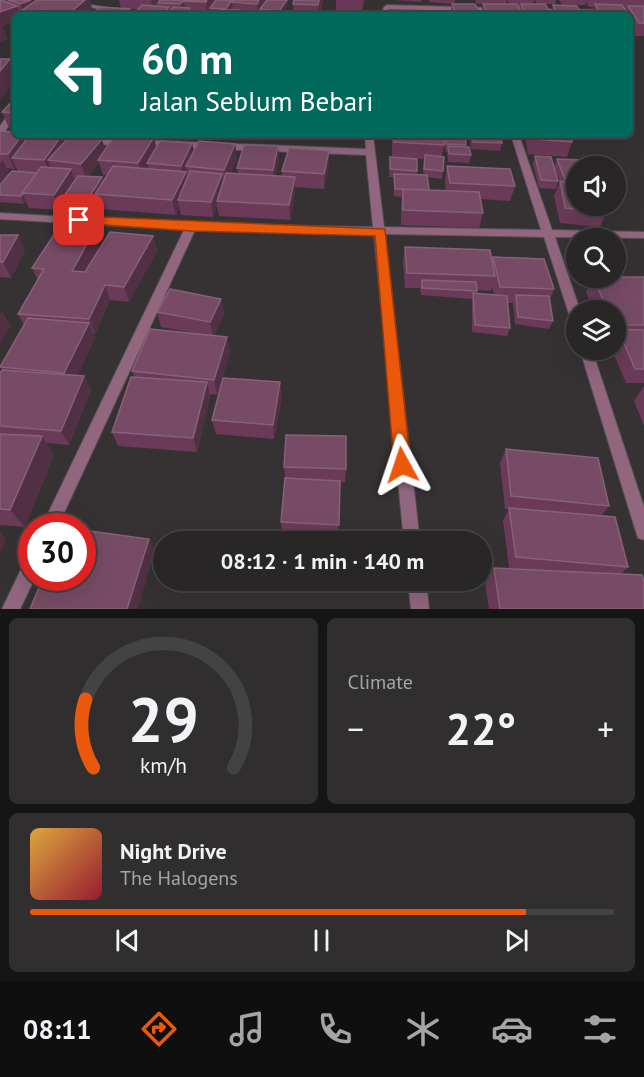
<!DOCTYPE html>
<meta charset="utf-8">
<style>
:root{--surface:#282627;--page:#302e2f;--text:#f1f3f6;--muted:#a5a5a7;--line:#444344;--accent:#ea580c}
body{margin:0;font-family:"PT Sans",sans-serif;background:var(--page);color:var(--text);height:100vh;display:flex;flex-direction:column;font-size:22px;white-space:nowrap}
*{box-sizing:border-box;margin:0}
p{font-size:20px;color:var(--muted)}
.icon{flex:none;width:33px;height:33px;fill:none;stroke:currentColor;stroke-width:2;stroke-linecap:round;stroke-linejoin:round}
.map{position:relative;height:609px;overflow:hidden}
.side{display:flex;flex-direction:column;gap:9px;padding:9px;background:#161515;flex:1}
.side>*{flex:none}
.guide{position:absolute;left:12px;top:12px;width:621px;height:126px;border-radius:9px;box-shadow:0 6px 24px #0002,0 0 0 2px var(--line);background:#00695c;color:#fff;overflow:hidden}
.fabs{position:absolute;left:566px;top:156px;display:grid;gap:12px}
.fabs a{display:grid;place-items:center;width:60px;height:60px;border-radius:50%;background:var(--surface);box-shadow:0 6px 24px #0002,0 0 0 2px var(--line);font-size:30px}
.speed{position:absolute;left:18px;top:513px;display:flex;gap:12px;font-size:30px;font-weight:700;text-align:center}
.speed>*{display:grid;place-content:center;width:78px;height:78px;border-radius:50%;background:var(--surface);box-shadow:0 6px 24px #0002,0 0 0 2px var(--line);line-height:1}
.speed .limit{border:9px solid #d22;background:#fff;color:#111}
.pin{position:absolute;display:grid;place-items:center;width:51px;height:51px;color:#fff;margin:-26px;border-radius:12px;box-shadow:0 3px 9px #0006}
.me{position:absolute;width:66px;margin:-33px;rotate:355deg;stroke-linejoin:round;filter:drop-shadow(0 0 4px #0008)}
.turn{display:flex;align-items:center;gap:21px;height:126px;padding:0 30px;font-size:27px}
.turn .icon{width:78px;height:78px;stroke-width:2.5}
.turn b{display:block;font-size:42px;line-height:51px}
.big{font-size:45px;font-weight:600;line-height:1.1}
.side .card{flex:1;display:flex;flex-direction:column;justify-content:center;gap:9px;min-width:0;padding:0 21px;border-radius:9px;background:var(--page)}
.side .dial{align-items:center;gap:0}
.dial svg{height:156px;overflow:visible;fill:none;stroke:var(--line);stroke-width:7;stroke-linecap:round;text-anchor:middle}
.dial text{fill:var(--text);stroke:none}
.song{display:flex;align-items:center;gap:18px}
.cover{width:72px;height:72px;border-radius:9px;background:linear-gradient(135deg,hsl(40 70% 55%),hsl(350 70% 35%))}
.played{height:6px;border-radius:3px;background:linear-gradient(90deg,var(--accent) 85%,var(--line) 85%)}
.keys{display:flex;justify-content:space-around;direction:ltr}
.heat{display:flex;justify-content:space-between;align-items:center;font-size:33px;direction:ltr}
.side .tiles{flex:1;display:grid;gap:9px;grid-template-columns:1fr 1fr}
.card:last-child{grid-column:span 2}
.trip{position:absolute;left:153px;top:531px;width:339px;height:60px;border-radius:30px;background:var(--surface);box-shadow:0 6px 24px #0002,0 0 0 2px var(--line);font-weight:600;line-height:60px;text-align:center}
.tabs{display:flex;height:96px;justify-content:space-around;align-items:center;background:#100f10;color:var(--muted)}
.tabs .icon{width:42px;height:42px}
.tabs .selected{color:var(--accent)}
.tabs b{font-size:27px;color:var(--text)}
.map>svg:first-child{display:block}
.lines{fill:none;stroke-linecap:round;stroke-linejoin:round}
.minor-casing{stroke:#535052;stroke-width:2}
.minor{fill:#92667f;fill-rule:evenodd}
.wall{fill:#6b3a58;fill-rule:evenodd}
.shaded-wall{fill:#513044}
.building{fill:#774b65;stroke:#866177;stroke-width:1.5}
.route{fill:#ea580c;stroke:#983908;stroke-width:1.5}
</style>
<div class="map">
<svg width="644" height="609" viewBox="0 0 644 609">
<rect width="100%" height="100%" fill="#363234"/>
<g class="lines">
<defs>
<path id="minor" d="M49,0H64L148,15H133Z
M387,5L497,8L500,10L497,12L389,9L387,15H381L384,7Z
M531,9L608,10L611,12L608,14L533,12L530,10Z
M15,108V117L3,134L0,135V126L12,109Z
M365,135H373L384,227L541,230L511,135H519L552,230L644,232V238L555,237L580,310H576V322L572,320L570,317L544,237L385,234L420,542H404L374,234L195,230L58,526H42L184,230L0,219V213L191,224L373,227L366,155L86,144L82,141L86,138L366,149Z
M580,350H592L644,507V540L638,538L636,532Z
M32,557V578H35L20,609H2L26,559Z
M408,580H426L429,609H411Z"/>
</defs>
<use href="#minor" class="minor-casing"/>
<use href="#minor" class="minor"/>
</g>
<path class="wall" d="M0,0H90L92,9L85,15H15V21L2,26L7,39L0,42Z
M119,0H288V5L281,15H261L260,12L258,15H193V14L121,8Z
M294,0H323L320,12L346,15H293V4Z
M336,0H365L362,13L336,12Z
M394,0H421V2Z
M429,0H455L454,4L481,15H450L452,4L429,2Z
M475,0H507L506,4H510L507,0H534L533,4L550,13L553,5L582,15H481L483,4H477Z
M535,0H556L555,4H537Z
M559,0H644V36H634L631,31L630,35V15H591L594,7H589L586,2L585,5H563Z
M15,98V126H8L2,112Z
M0,131L15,135H25L27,139L30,135H62L65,142L105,150L154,137L156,148L192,143L194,151L235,144L237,159L230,174H238L237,168L278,146L279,161L275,176H282V171L329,165L324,189L295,187V192L290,220L219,216L217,206L213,217L181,215L179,207L176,215L100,209L97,198L89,210L64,208L63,205L60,210L29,208L26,202L24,204L0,202ZM99,163L103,175H107L104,181L88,176ZM16,167L18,171L9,174L7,168L14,169Z
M392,135H443L444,145L442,156L443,171L442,179L427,177L429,190L446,191L445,181L447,166L515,186L510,201L480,199L483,213L479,228L401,225V204L402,197L394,196V177H389L390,157L417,171V175H423L424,159L392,157Z
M445,135L466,145V147L471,155L469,163L448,162L447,152L445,151L444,141Z
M470,135H500L502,143L500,151L471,149Z
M526,135H570L572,142L567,157L528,154L525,137Z
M535,156L558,181L556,189L539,188L533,164Z
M557,159L576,206L607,212L600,227L560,223L554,196L560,181L554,166Z
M0,235L25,250L11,278L0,277Z
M153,236L157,251L129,302L110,300L95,334H93L95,338L77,376H84L91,390L69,445L46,443L54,455L25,527L0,525V373L2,370L0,366L24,325L18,314L38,280L32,268L99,248L92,261Z
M405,247L492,261L493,257L554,289L550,300L553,321L549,329L515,324L513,303H507L510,328L507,336L472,332V299L421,295L420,288H405L403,262ZM492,287L494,295L476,293L477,290L491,291Z
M644,277V383H626L612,350H615V310H594L586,292L593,278Z
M221,299L224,314L214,336L227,337L230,352L217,395L210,394V397L197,452L118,446L112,432L134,377L132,371L200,334L161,327L157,312Z
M280,382L282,396L274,439L216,434L212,420Z
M644,386V426L634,401Z
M506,449L609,506L601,516L628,567L621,574L644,609H489L485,583L494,568L519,569L509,568L503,520L509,509H505L500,463Z
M284,467L346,469L345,482H340L338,537L282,534L281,522L285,478Z"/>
<path class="shaded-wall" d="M31,0H45L23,11L20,4Z
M85,0H90L92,9L85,15H67Z
M151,0H160L153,10Z
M207,0H216L207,14L206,2Z
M232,0H235L232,2L233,6L227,15L226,9Z
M259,0H267L260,9V12L258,15L257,4Z
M287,0H288V5L281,15H280L279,11Z
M319,0H323L318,15V5Z
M363,0H365L362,13Z
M184,1L185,7L182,11L180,4Z
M17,6L21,15H15V21L2,26L7,39L0,42V12Z
M169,7L170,15H163Z
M190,8L192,15H186Z
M130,9L131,15H124Z
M44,10L45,15H40V13Z
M10,59L15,72V81L0,100V71Z
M22,135H25L30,147L12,158L16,167L14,169L8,154Z
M62,135L67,149L48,160L52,171L50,174L44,160Z
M154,137L157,151L147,163L148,167L142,178L138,163Z
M102,139L106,153L98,160L99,163L86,179L81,164Z
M192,143L195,157L186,166L189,187L178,200L179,207L176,215L172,200L183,178L181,166Z
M235,144L237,159L226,184L224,170Z
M278,146L279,161L274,184L273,170Z
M329,151V165L324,189V174Z
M3,160L9,174L0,187V163Z
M71,169L76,184L61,200L63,205L60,210L54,195Z
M222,174L224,188L217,201V206L213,217L211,202Z
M102,177L105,185L95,194L97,198L89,210L86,202Z
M295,177V192L290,220L289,205Z
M23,194L26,202L24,204L21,196Z
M93,233L99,248L78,286L72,271Z
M18,235L25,250L11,278L3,262Z
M153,236L157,251L129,302L124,287Z
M105,285L110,300L95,334L89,319Z
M221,299L224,314L213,337L210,322Z
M2,311L11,326L0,344V314Z
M89,323L95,338L72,387L64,373Z
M227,337L230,352L217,395L214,380Z
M84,376L91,390L69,445L61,431Z
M207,382L210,397L197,452L193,438Z
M280,382L282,396L274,439L273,425Z
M42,436L54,455L25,527L10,510Z
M0,532L6,539L0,553Z
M149,539L155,550L138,609H127Z"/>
<path class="building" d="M0,0L17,6L0,12Z
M8,0H31L20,4Z
M37,0H85L67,15L44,10L40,13L21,11Z
M160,0H185L180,4L158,3Z
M185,0H207L206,2L184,1Z
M216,0H232L226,9L210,8Z
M234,0H259L257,4L232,2Z
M267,0H287L279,11L260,9Z
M294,0H319L318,5L293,4Z
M452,4H475L481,15H456Z
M483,4H517L523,15H488Z
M521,4H545L552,15H526Z
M595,4L622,5L629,15H601Z
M142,5L169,7L163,15H133Z
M553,5L577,6L582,15H557Z
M628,6H644V23H639Z
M100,7L130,9L124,15H91Z
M173,7L190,8L186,15H167Z
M220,10H240L238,15H217Z
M195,11L214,12L212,15H193Z
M312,12L346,14L345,15H310Z
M630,17L634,24H630Z
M0,59H10L0,71Z
M15,98V113L2,112Z
M0,131L15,132V135H22L8,154H0Z
M30,135H62L44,160L12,158Z
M71,135L102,139L81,164L48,160Z
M115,135H131L154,137L138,163L98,160Z
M394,135H443L444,145L394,142Z
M445,135H465L466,145L446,144Z
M472,135H500L502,143L473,142Z
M532,135H570L572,142L533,139Z
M160,141L192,143L181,166L147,163Z
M199,141L235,144L224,170L186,166Z
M244,145L278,146L273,170L237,168Z
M448,146L469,147L471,155L449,154Z
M289,148L329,151L324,174L282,171Z
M425,155L444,157L443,171L424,169Z
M535,156L551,157L558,181L541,180Z
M390,157L417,159V171L390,169Z
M557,159L582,160L585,166H576V182H566Z
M113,166L186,172L172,200L95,194Z
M447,166L510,169L515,186L450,183Z
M41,167L71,169L54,195L22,193Z
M12,171L37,173L22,193H24L21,196L0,195V185Z
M190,171L222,174L211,202L178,200Z
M226,173L295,177L289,205L217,201Z
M394,174L427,175L429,190L395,189Z
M78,176L102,177L86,202L61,200Z
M560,181L576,183V206H605L607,212L565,208Z
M403,189L479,192L483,213L403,210Z
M57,230L93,233L72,271L85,272L110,232L153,236L124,287L105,285L89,319L18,314L44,269L32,268Z
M0,235H18L3,262H0Z
M405,247L490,250L495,276L407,273Z
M493,257L544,259L554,289L500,287Z
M615,277H644V325H615V310H608L593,278Z
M422,280L476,282L477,291L422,288Z
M170,289L221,299L210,322L157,312Z
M473,293L507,296L510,328L475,325Z
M516,295L549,296L553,321L518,317Z
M28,318L89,323L64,373L0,367Z
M150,329L227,337L214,380L132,371Z
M618,329L644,330V369H635Z
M2,370L84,376L61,431L0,426V373Z
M131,377L207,382L193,438L112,432Z
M223,378L280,382L273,425L212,420Z
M0,434L42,436L10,510L0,509Z
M286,435L346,436V469L284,467Z
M506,449L598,458L609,506L511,496Z
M285,478L340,481L339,525L281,522Z
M509,508L615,517L628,567L516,557Z
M82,530L149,539L127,609H30L43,578H82Z
M494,568L642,575L644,581V609H500Z"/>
<path class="route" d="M79,216L385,229L411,465L408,471L402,473L396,471L394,465L375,236L191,231L75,223L73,220Z"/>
</svg>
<div class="fabs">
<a><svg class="icon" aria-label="sound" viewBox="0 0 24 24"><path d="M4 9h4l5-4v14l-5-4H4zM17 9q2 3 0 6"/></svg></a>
<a><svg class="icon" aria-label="search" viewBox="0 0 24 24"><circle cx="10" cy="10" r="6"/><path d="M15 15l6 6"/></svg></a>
<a><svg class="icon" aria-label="layers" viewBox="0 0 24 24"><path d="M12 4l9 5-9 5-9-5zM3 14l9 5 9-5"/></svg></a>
</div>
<div class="speed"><div class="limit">30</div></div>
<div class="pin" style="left:79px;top:220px;background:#d93025"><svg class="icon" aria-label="arrive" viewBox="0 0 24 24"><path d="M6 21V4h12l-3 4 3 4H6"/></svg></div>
<svg class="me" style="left:402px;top:465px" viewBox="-20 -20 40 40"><path d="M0-17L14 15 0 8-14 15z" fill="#ea580c" stroke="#fff" stroke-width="4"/></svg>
<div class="trip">08:12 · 1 min · 140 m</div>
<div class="guide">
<div class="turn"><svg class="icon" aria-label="left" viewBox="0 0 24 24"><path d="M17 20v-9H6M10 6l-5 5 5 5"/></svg><div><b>60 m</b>Jalan Seblum Bebari</div></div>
</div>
</div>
<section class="side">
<div class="tiles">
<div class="card dial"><svg viewBox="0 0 100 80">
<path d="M14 69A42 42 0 1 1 86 69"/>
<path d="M14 69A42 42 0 0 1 10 34" stroke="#ea580c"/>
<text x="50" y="56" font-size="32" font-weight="700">29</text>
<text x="50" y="72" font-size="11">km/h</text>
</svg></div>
<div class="card"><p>Climate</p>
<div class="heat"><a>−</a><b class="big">22°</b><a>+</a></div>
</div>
<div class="card">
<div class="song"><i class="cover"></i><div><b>Night Drive</b><p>The Halogens</p></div></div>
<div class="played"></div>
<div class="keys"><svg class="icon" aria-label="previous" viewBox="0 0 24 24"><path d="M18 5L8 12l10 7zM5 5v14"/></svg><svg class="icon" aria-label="pause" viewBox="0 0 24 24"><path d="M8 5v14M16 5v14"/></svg><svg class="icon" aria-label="next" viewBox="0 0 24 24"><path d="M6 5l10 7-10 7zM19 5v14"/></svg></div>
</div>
</div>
</section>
<nav class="tabs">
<b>08:11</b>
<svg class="icon selected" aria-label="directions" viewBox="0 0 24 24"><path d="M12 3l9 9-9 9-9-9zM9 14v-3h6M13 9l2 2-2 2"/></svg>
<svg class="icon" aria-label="music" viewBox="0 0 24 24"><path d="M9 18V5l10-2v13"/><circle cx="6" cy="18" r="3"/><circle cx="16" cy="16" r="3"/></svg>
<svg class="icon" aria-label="phone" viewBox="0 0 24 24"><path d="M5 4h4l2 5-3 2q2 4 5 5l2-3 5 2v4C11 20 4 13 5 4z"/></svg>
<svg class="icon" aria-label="climate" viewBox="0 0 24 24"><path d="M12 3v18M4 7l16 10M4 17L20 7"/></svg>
<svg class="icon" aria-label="car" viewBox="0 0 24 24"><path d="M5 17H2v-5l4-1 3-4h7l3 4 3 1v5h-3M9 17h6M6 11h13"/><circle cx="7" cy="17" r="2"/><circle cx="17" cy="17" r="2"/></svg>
<svg class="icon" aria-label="filters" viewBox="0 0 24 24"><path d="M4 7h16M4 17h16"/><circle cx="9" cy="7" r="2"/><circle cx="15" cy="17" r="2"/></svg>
</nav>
